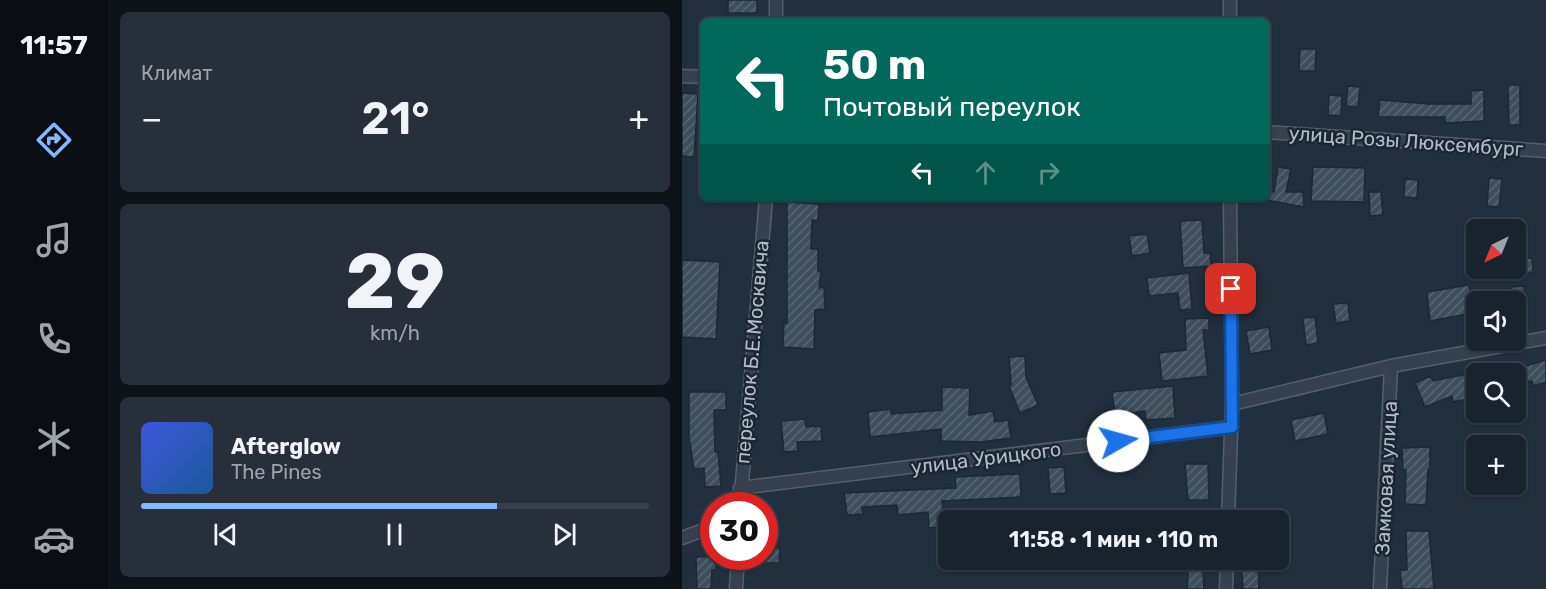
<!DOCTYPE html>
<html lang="ru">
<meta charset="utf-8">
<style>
:root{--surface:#19232e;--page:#262f3a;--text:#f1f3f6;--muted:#9fa4aa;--line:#37404a;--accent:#80b9ff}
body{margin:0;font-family:Rubik,sans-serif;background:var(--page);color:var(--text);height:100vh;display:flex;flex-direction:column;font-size:22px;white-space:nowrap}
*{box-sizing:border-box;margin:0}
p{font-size:20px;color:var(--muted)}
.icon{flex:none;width:33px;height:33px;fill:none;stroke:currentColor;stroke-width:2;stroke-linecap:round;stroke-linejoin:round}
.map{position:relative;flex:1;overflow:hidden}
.drawer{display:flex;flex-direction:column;gap:12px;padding:12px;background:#0e1319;width:574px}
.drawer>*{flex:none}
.guide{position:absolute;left:18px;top:18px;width:570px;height:183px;border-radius:9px;box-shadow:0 2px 4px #0004,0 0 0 2px var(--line);background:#00695c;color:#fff;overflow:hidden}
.needle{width:39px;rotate:223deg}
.tools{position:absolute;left:784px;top:219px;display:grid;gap:12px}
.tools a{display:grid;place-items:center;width:60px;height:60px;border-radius:9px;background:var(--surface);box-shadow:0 2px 4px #0004,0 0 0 2px var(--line);font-size:30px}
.speed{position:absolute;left:18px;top:492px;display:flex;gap:12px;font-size:30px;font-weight:700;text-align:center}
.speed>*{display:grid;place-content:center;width:78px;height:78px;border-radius:50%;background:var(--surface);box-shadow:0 2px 4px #0004,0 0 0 2px var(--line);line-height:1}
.speed .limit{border:9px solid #d22;background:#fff;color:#111}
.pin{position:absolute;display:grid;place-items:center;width:51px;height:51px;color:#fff;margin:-26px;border-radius:12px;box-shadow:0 3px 9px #0006}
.me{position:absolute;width:66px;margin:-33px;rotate:83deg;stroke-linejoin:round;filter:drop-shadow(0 0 4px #0008)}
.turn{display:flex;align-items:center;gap:21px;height:126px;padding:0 24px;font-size:27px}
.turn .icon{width:78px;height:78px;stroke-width:2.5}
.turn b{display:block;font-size:42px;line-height:51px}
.lanes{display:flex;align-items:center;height:57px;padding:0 24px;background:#0003;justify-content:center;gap:30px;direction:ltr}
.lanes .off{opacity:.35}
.big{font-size:45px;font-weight:600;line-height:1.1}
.drawer .tile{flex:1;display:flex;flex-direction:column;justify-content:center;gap:9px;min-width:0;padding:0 21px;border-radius:9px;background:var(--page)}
.drawer .dial{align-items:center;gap:0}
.dial b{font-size:78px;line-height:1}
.song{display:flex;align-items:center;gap:18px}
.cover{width:72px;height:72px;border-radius:9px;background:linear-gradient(135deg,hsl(230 70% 55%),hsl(210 70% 35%))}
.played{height:6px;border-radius:3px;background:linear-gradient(90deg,var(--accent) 70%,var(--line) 70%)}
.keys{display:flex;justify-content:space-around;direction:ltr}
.heat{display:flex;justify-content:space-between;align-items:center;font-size:33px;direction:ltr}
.trip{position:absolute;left:256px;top:510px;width:351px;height:60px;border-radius:9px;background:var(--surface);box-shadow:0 2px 4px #0004,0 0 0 2px var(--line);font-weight:600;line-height:60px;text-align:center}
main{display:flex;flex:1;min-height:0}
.dock{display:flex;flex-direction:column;width:108px;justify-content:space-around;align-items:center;background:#0a0e12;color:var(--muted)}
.dock .icon{width:42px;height:42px}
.dock .selected{color:var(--accent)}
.dock b{font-size:27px;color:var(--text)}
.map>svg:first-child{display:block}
.building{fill:url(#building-hatch);stroke:#1d2835;stroke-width:1.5}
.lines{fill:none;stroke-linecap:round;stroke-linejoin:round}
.street-casing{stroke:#545f6c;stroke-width:15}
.street{stroke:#35414e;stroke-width:12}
.route-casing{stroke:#114b97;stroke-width:15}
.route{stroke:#1a73e8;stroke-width:10}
.labels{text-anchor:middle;stroke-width:5;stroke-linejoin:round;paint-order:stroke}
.street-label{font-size:20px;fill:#b1bcc9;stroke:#1b2633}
</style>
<main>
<nav class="dock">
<b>11:57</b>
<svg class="icon selected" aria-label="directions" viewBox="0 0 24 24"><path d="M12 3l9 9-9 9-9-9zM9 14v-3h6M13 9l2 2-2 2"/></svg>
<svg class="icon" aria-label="music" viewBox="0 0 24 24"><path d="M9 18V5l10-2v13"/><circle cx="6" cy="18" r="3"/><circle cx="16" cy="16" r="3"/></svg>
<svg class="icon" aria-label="phone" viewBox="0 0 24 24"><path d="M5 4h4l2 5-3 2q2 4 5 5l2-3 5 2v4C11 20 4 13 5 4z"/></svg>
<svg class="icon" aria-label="climate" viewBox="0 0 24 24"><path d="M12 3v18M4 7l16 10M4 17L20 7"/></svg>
<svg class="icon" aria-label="car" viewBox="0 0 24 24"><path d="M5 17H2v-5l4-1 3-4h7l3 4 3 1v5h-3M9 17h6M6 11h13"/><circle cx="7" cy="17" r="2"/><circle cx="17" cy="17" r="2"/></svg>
</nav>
<section class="drawer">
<div class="tile"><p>Климат</p>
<div class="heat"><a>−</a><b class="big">21°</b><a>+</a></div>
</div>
<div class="tile dial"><b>29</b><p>km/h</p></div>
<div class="tile">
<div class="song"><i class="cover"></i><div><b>Afterglow</b><p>The Pines</p></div></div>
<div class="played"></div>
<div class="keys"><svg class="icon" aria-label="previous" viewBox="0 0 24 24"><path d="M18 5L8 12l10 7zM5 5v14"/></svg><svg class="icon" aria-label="pause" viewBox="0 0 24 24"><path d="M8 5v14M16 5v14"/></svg><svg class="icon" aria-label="next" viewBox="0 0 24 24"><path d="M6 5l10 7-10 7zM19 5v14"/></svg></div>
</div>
</section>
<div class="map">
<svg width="864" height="589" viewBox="0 0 864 589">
<defs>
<pattern id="building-hatch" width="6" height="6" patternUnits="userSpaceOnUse" patternTransform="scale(1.5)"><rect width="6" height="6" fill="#3d4e5d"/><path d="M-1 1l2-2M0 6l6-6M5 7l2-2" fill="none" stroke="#576673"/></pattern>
</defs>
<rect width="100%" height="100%" fill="#212f3e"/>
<path class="building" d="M46,0H75V13H46Z
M618,49H634L633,71H617Z
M826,85H838V125H827Z
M666,86L678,87L676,107L664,106Z
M802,90V121L763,123V117H696L698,100L747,104H789V91Z
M0,93L16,94L12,157L0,156Z
M647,95L660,96L659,116L646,115Z
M596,167L609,169L604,192H621L622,207L572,198H585V192H592Z
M631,167L683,168L682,202L629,201Z
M807,178L820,179L817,207L805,206Z
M723,179L736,180L735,198L722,197Z
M687,192H699L701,215L688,216Z
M105,202L137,204L136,221L130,220L129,249H136V271H139L137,288L142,287L143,309L133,310L132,349L101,347L102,322L105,323Z
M520,220L522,253H528L529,266L501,268L498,221Z
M465,234L468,253L450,256L447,236Z
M850,258L851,272L834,274V260Z
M0,260L38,262L34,339L0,337Z
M507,273L510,309L498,310L496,293L467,296L465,278Z
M787,285L791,313L748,321L745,292Z
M842,286L843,302H831L829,287Z
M666,303L668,321L654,323L651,304Z
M633,317L636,343L624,345L621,318Z
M527,318V330H521L526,376L480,381L477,353L504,350L503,319Z
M587,327L590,350L568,354L564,331Z
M343,356L344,377L356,405L338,413L327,386L329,385L327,357Z
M864,360V382L851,386L850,381L834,384V369Z
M795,372V397L771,402L770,396L743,407L733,383L749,376L751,381Z
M491,386L493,418L464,420L463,411L433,415L430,392Z
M260,387L288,388L287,415L311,411L313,422L326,420L329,438L299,442L259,441V429L188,437L186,412L209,409V414L260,410Z
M7,392H44V410H32L33,452H36L39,486L23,487L22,468L12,469L7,437Z
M642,413L646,434L613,441L609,420Z
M123,419L124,427L139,426L140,441L115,442L116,451L102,452L99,421Z
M748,447V469H746L744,505L723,504L724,470H721L720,448Z
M503,464H526L527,500H506Z
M382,467L384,493L368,494L366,468Z
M338,474L339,497L260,501L262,527L247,528L246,512L216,515L215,505L180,507L181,514L165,515L162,493L274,488L273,477Z
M724,531H747L752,589H720L718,570H725Z
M82,547L98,548L97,563H82Z
M34,556V570H30L29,589H15L14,557Z
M507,560H530L529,573H521L522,589H505Z
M559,560H576L577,589H561Z"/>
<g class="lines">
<defs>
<path id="street" d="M548,0V21
M94,21V0
M0,76L21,77
M585,132L864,151
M550,404L709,366L864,338
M58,488L550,427
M58,506L84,198
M546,520L550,404L548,198
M0,538L32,526
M54,589L56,556
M544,589L545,560
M698,589L709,366"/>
</defs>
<use href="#street" class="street-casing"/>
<use href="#street" class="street"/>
</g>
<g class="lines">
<defs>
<path id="route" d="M436,441L550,427L549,289"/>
</defs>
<use href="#route" class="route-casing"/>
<use href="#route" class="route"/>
</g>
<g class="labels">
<g class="street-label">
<text transform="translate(724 141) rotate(4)" y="7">улица Розы Люксембург</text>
<text transform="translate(70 352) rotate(-85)" y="7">переулок Б.Е.Москвича</text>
<text transform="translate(304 458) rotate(-7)" y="7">улица Урицкого</text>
<text transform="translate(704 478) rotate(-87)" y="7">Замковая улица</text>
</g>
</g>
</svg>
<div class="tools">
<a><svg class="needle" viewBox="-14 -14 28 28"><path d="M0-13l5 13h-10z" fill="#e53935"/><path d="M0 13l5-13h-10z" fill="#9fa4aa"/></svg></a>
<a><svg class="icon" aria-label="sound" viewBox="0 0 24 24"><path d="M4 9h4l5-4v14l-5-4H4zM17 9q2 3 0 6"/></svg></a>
<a><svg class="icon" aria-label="search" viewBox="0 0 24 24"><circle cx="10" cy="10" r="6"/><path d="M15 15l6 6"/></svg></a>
<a>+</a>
</div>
<div class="speed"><div class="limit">30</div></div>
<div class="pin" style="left:549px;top:289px;background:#d93025"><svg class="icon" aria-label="arrive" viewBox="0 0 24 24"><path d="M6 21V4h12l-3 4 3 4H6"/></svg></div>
<svg class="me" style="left:436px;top:441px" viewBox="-20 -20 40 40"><circle r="19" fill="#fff"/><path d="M0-13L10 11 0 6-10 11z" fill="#1a73e8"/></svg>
<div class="trip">11:58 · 1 мин · 110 m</div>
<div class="guide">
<div class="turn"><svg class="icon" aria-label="left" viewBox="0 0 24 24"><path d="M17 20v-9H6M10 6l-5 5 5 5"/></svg><div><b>50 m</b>Почтовый переулок</div></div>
<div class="lanes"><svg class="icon" aria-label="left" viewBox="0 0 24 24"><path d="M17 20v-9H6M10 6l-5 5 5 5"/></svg><svg class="icon off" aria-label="ahead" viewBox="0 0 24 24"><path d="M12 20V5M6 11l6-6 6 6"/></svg><svg class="icon off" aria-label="right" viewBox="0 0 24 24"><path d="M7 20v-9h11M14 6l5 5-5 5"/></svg></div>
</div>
</div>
</main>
